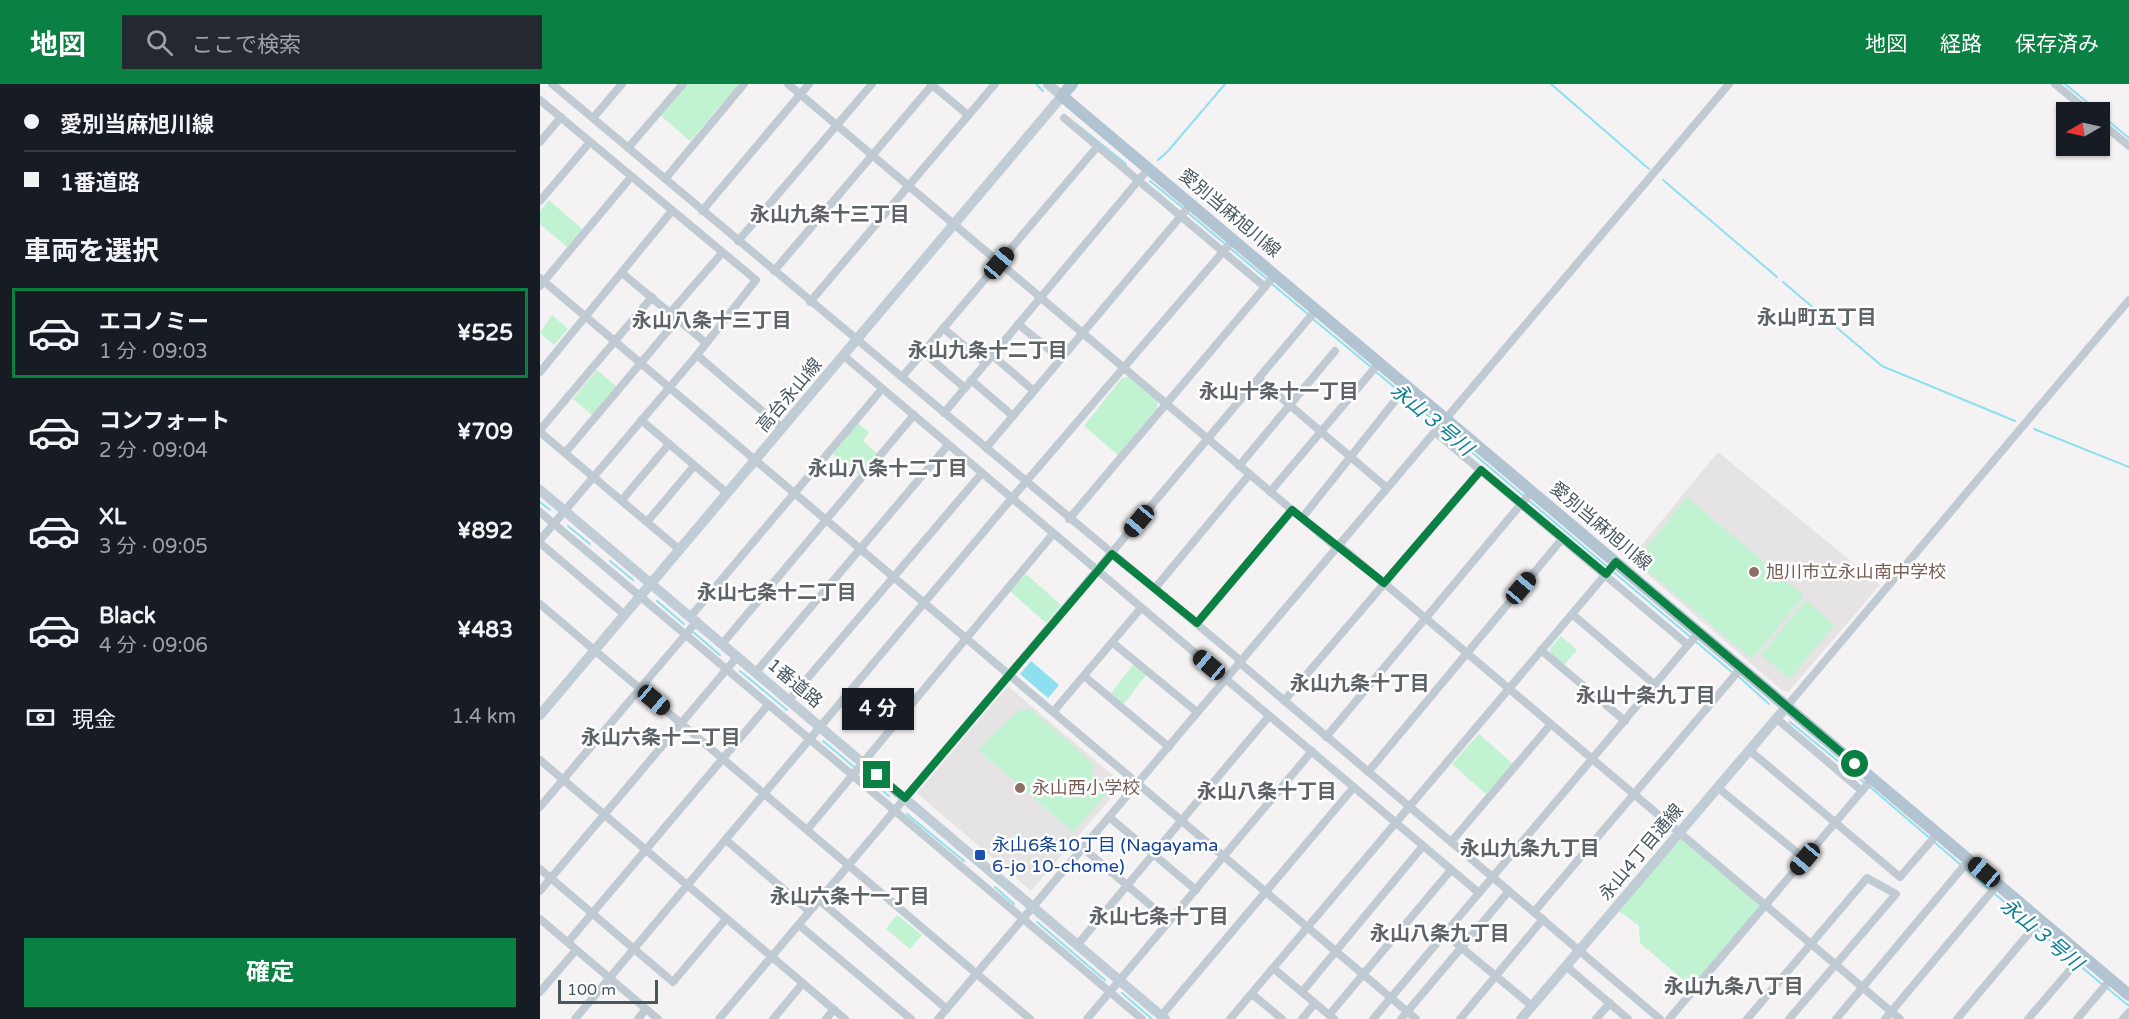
<!DOCTYPE html>
<html lang="ja">
<meta charset="utf-8">
<style>
:root{--surface:#171b24;--page:#242831;--text:#f1f3f6;--muted:#9ea1a6;--line:#363941;--accent:#0b8043}
body{margin:0;font-family:"Varela Round","Noto Sans JP",sans-serif;background:var(--page);color:var(--text);height:100vh;display:flex;flex-direction:column;font-size:22px;white-space:nowrap}
*{box-sizing:border-box;margin:0}
p{font-size:20px;color:var(--muted)}
.icon{flex:none;width:33px;height:33px;fill:none;stroke:currentColor;stroke-width:2;stroke-linecap:round;stroke-linejoin:round}
.map{position:relative;flex:1;overflow:hidden}
.sheet{display:flex;flex-direction:column;background:var(--surface);width:540px}
.sheet>*{flex:none}
.top-card{display:grid;align-content:center;height:132px;padding:0 24px;background:var(--surface)}
.needle{width:39px;rotate:261deg}
.buttons{position:absolute;left:1516px;top:18px;display:grid;gap:12px}
.buttons a{display:grid;place-items:center;width:54px;height:54px;border-radius:0px;background:var(--surface);box-shadow:0 2px 4px #0004;font-size:30px}
.scale{position:absolute;left:18px;bottom:15px;width:100px;box-sizing:border-box;padding-left:6px;border:3px solid #495761;border-top:0;font-size:16px;line-height:21px;white-space:nowrap;color:#495761;-webkit-text-stroke:4px #fff;paint-order:stroke}
.end{position:absolute;width:27px;height:27px;margin:-14px;border:8px solid #0b8043;background:#fff;box-shadow:0 0 0 3px #fff}
.from{border-radius:50%}
.bubble{position:absolute;height:42px;border-radius:0px;background:var(--surface);box-shadow:0 2px 4px #0004;font-size:20px;font-weight:700;line-height:42px;text-align:center}
.car{position:absolute;width:18px;height:36px;margin:-18px -9px;border-radius:8px;box-shadow:0 0 4px 2px #0007;background:linear-gradient(#222 24%,#8ab4d8 0 40%,#222 0 76%,#8ab4d8 0 86%,#222 0)}
.top-card b{display:flex;align-items:center;gap:21px;height:57px;font-size:22px}
.top-card b+b{border-top:2px solid var(--line)}
.top-card i{width:15px;height:15px;background:var(--text)}
ul{padding:0;list-style:none}
li{display:flex;align-items:center;gap:18px;height:90px;margin:0 12px 9px;padding:0 12px;border:3px solid transparent;border-radius:0px}
li div{flex:1}
li b{display:block;font-size:22px}
li em{font-style:normal;font-weight:700}
li.current{border-color:var(--accent)}
li>.icon{width:54px;height:54px;stroke-width:1.5}
h2{padding:0 24px;font-size:27px;line-height:72px}
.pay{display:flex;align-items:center;gap:15px;height:66px;padding:0 24px;font-size:22px}
.pay p{margin-inline-start:auto}
.action{display:flex;gap:12px;margin-top:auto;padding:12px 24px}
.action a{flex:1;height:69px;border-radius:0px;background:var(--accent);color:#fff;font-size:24px;font-weight:700;line-height:69px;text-align:center}
header{display:flex;align-items:center;gap:36px;box-sizing:border-box;height:84px;padding:0 30px;background:var(--accent);color:#fff}
header strong{font-size:28px}
nav{display:flex;gap:33px;margin-inline-start:auto;font-size:21px}
.search{width:420px;height:54px;background:var(--page);display:flex;align-items:center;gap:15px;box-sizing:border-box;padding:0 21px;border-radius:0px;color:var(--muted);font-size:22px}
main{display:flex;flex:1;min-height:0}
.map>svg:first-child{display:block}
.education{fill:#e6e3e5}
.green{fill:#c1f2d2}
.water{fill:#8de0f0}
.lines{fill:none;stroke-linecap:round;stroke-linejoin:round}
.stream{stroke:#8de0f0;stroke-width:2}
.street{stroke:#c0cad2;stroke-width:8}
.secondary{stroke:#c0ccd6;stroke-width:10}
.primary{stroke:#b2c3d1;stroke-width:12}
.route{stroke:#0b8043;stroke-width:8}
.education-dot{fill:#8d6e63;stroke:#fff;stroke-width:2}
.transit-dot{fill:#1a4fb4;stroke:#fff;stroke-width:2}
.labels{text-anchor:middle;stroke-width:5;stroke-linejoin:round;paint-order:stroke}
.street-label{font-size:18px;fill:#495761;stroke:#fff}
.education-label{font-size:18px;fill:#785e54;stroke:#fff;text-anchor:start}
.transit-label{font-size:18px;fill:#164399;stroke:#fff;text-anchor:start}
.neighbourhood-label{font-size:20px;font-weight:bold;fill:#5e6368;stroke:#fff}
.water-label{font-size:20px;font-style:italic;fill:#0a7e94;stroke:#fff}
</style>
<header>
<strong>地図</strong>
<div class="search"><svg class="icon" aria-label="search" viewBox="0 0 24 24"><circle cx="10" cy="10" r="6"/><path d="M15 15l6 6"/></svg>ここで検索</div>
<nav><a>地図</a><a>経路</a><a>保存済み</a></nav>
</header>
<main>
<section class="sheet">
<div class="top-card">
<b><i class="from"></i>愛別当麻旭川線</b>
<b><i></i>1番道路</b>
</div>
<h2>車両を選択</h2>
<ul>
<li class="current"><svg class="icon" aria-label="car" viewBox="0 0 24 24"><path d="M5 17H2v-5l4-1 3-4h7l3 4 3 1v5h-3M9 17h6M6 11h13"/><circle cx="7" cy="17" r="2"/><circle cx="17" cy="17" r="2"/></svg><div><b>エコノミー</b><p>1 分 · 09:03</p></div><em>¥525</em></li>
<li><svg class="icon" aria-label="car" viewBox="0 0 24 24"><path d="M5 17H2v-5l4-1 3-4h7l3 4 3 1v5h-3M9 17h6M6 11h13"/><circle cx="7" cy="17" r="2"/><circle cx="17" cy="17" r="2"/></svg><div><b>コンフォート</b><p>2 分 · 09:04</p></div><em>¥709</em></li>
<li><svg class="icon" aria-label="car" viewBox="0 0 24 24"><path d="M5 17H2v-5l4-1 3-4h7l3 4 3 1v5h-3M9 17h6M6 11h13"/><circle cx="7" cy="17" r="2"/><circle cx="17" cy="17" r="2"/></svg><div><b>XL</b><p>3 分 · 09:05</p></div><em>¥892</em></li>
<li><svg class="icon" aria-label="car" viewBox="0 0 24 24"><path d="M5 17H2v-5l4-1 3-4h7l3 4 3 1v5h-3M9 17h6M6 11h13"/><circle cx="7" cy="17" r="2"/><circle cx="17" cy="17" r="2"/></svg><div><b>Black</b><p>4 分 · 09:06</p></div><em>¥483</em></li>
</ul>
<div class="pay"><svg class="icon" aria-label="cash" viewBox="0 0 24 24"><path d="M3 7h18v10H3z"/><circle cx="12" cy="12" r="2"/></svg>現金<p>1.4 km</p></div>
<div class="action"><a>確定</a></div>
</section>
<div class="map">
<svg width="1589" height="935" viewBox="0 0 1589 935">
<rect width="100%" height="100%" fill="#f5f2f3"/>
<g class="education">
<polygon points="1178,368 1340,501 1249,607 1243,607 1090,475"/>
<polygon points="468,602 583,700 491,807 377,709"/>
</g>
<g class="green">
<polygon points="148,0 199,0 150,57 121,32"/>
<polygon points="9,116 42,145 27,163 0,140 0,127"/>
<polygon points="12,231 28,245 14,261 0,249"/>
<polygon points="57,286 76,302 52,331 33,315"/>
<polygon points="589,293 618,318 617,324 578,371 544,342 582,294"/>
<polygon points="318,339 329,348 323,357 337,369 318,391 293,370"/>
<polygon points="1147,413 1264,512 1212,575 1096,477"/>
<polygon points="486,490 521,521 506,539 470,507"/>
<polygon points="1266,516 1294,541 1250,595 1221,571"/>
<polygon points="1021,552 1037,566 1024,581 1011,569 1010,565"/>
<polygon points="593,581 606,591 584,620 571,609"/>
<polygon points="491,625 555,681 550,687 569,707 533,748 438,666 479,626"/>
<polygon points="939,650 973,680 946,710 912,680"/>
<polygon points="1139,748 1226,821 1154,905 1100,859 1099,842 1075,824"/>
<polygon points="357,831 382,851 370,865 346,845"/>
</g>
<polygon class="water" points="491,577 519,601 508,614 480,590"/>
<g class="lines">
<g class="stream">
<polyline points="496,0 503,7"/>
<polyline points="1011,0 1109,85"/>
<polyline points="1525,0 1559,28"/>
<polyline points="1560,30 1589,54"/>
<polyline points="535,39 586,80"/>
<polyline points="618,76 628,67 685,0"/>
<polyline points="1123,96 1237,193"/>
<polyline points="610,97 643,124"/>
<polyline points="647,128 728,196"/>
<polyline points="1243,198 1342,282 1475,337"/>
<polyline points="732,200 769,231"/>
<polyline points="773,235 831,283"/>
<polyline points="835,287 897,339"/>
<polyline points="902,343 1193,589"/>
<polyline points="1494,345 1589,383"/>
<polyline points="0,418 10,426"/>
<polyline points="28,442 50,460"/>
<polyline points="70,477 93,496"/>
<polyline points="117,517 144,540"/>
<polyline points="153,548 180,571"/>
<polyline points="200,587 247,626"/>
<polyline points="1198,592 1229,620"/>
<polyline points="1250,638 1325,699"/>
<polyline points="283,657 349,712"/>
<polyline points="1329,702 1421,781"/>
<polyline points="367,730 424,777"/>
<polyline points="1425,784 1450,806"/>
<polyline points="455,803 474,820"/>
<polyline points="1455,810 1491,841"/>
<polyline points="497,838 565,896"/>
<polyline points="1496,845 1563,901"/>
<polyline points="1567,904 1589,922"/>
<polyline points="582,909 612,935"/>
</g>
<g class="street">
<polyline points="12,0 701,577"/>
<polyline points="248,0 797,464"/>
<polyline points="391,0 428,31"/>
<polyline points="1515,0 1549,28"/>
<polyline points="0,16 216,196 157,271 0,456"/>
<polyline points="53,34 82,0"/>
<polyline points="524,34 725,203"/>
<polyline points="1560,38 1589,62"/>
<polyline points="0,58 21,33"/>
<polyline points="88,64 143,0"/>
<polyline points="125,95 204,0"/>
<polyline points="0,117 50,58"/>
<polyline points="162,127 269,0"/>
<polyline points="198,157 332,0"/>
<polyline points="234,187 392,1"/>
<polyline points="82,189 166,259"/>
<polyline points="0,194 876,935"/>
<polyline points="0,202 91,93"/>
<polyline points="270,218 455,0"/>
<polyline points="130,229 182,169"/>
<polyline points="478,240 521,275"/>
<polyline points="403,244 445,279"/>
<polyline points="383,268 425,304"/>
<polyline points="157,271 242,344"/>
<polyline points="452,271 494,307"/>
<polyline points="304,272 939,809 1159,548"/>
<polyline points="0,288 131,128"/>
<polyline points="362,293 557,63"/>
<polyline points="719,295 847,404"/>
<polyline points="431,296 473,332"/>
<polyline points="404,329 608,85"/>
<polyline points="101,336 187,409"/>
<polyline points="0,346 112,213"/>
<polyline points="0,348 140,466"/>
<polyline points="895,348 1148,561"/>
<polyline points="446,364 651,120"/>
<polyline points="25,369 137,236"/>
<polyline points="699,382 795,267"/>
<polyline points="730,408 839,279"/>
<polyline points="82,416 129,360"/>
<polyline points="0,428 602,935"/>
<polyline points="762,434 854,318"/>
<polyline points="529,435 735,191"/>
<polyline points="107,438 154,382"/>
<polyline points="0,459 85,531"/>
<polyline points="799,461 1360,935"/>
<polyline points="616,503 709,391"/>
<polyline points="0,520 490,935"/>
<polyline points="1032,530 1115,601"/>
<polyline points="151,532 342,305"/>
<polyline points="657,539 752,427"/>
<polyline points="573,559 657,628"/>
<polyline points="182,560 374,331"/>
<polyline points="1001,566 1085,637"/>
<polyline points="700,579 1120,935"/>
<polyline points="216,588 408,361"/>
<polyline points="544,592 629,663"/>
<polyline points="249,616 442,389"/>
<polyline points="744,617 941,386"/>
<polyline points="1247,622 1589,216"/>
<polyline points="513,628 601,524"/>
<polyline points="1236,634 1322,707"/>
<polyline points="786,653 992,407"/>
<polyline points="1209,666 1360,793 1398,749"/>
<polyline points="0,676 305,935"/>
<polyline points="828,688 1022,455"/>
<polyline points="1177,703 1265,775"/>
<polyline points="0,723 157,537"/>
<polyline points="569,733 656,806"/>
<polyline points="267,746 513,450"/>
<polyline points="186,756 269,827"/>
<polyline points="911,758 1011,640"/>
<polyline points="543,764 629,837"/>
<polyline points="0,785 133,898 186,835"/>
<polyline points="0,807 197,573"/>
<polyline points="279,816 407,925"/>
<polyline points="994,828 1201,584"/>
<polyline points="0,835 118,935"/>
<polyline points="259,841 371,935"/>
<polyline points="905,850 992,922"/>
<polyline points="28,858 228,621"/>
<polyline points="538,860 729,632"/>
<polyline points="1026,882 1088,935"/>
<polyline points="733,884 794,935"/>
<polyline points="0,908 36,866"/>
<polyline points="762,908 883,762"/>
<polyline points="712,910 742,935"/>
<polyline points="789,931 911,786"/>
<polyline points="621,932 814,703"/>
<polyline points="35,935 472,414 693,156"/>
<polyline points="98,935 106,925"/>
<polyline points="179,935 776,226"/>
<polyline points="233,935 263,899"/>
<polyline points="286,935 294,925"/>
<polyline points="398,935 1189,0"/>
<polyline points="547,935 772,667"/>
<polyline points="690,935 1076,478"/>
<polyline points="762,935 775,919"/>
<polyline points="833,935 939,809"/>
<polyline points="861,935 969,807"/>
<polyline points="920,935 1003,835"/>
<polyline points="1056,935 1070,919"/>
<polyline points="1129,935 1332,695"/>
<polyline points="1207,935 1327,794 1356,810 1249,935"/>
<polyline points="1296,935 1429,776"/>
<polyline points="1345,935 1458,800"/>
<polyline points="1417,935 1500,836"/>
<polyline points="1488,935 1542,872"/>
<polyline points="1537,935 1570,896"/>
<polyline points="1583,935 1589,928"/>
</g>
<g class="secondary">
<polyline points="0,406 625,935"/>
<polyline points="0,631 522,12 508,0"/>
<polyline points="981,935 1247,622"/>
</g>
<polyline class="primary" points="532,0 522,12 1589,911"/>
</g>
<g class="lines">
<polyline class="route" points="337,691 365,714 572,470 657,539 752,426 844,499 941,386 1066,490 1076,478 1315,680"/>
</g>
<g class="education-dot">
<circle cx="1214" cy="488" r="6"/>
<circle cx="480" cy="704" r="6"/>
</g>
<rect class="transit-dot" x="434" y="765" width="12" height="12" rx="3"/>
<g class="labels">
<g class="street-label">
<text transform="translate(690 129) rotate(40)" y="6">愛別当麻旭川線</text>
<text transform="translate(249 311) rotate(-50)" y="6">高台永山線</text>
<text transform="translate(1061 442) rotate(40)" y="6">愛別当麻旭川線</text>
<text transform="translate(255 599) rotate(40)" y="6">1番道路</text>
<text transform="translate(1101 768) rotate(-50)" y="6">永山4丁目通線</text>
</g>
<g class="education-label">
<text x="1226" y="494">旭川市立永山南中学校</text>
<text x="492" y="710">永山西小学校</text>
</g>
<g class="transit-label">
<text x="452" y="767">永山6条10丁目 (Nagayama<tspan x="452" dy="21">6-jo 10-chome)</tspan></text>
</g>
<g class="neighbourhood-label">
<text x="290" y="137">永山九条十三丁目</text>
<text x="1277" y="240">永山町五丁目</text>
<text x="172" y="243">永山八条十三丁目</text>
<text x="448" y="273">永山九条十二丁目</text>
<text x="739" y="314">永山十条十一丁目</text>
<text x="348" y="391">永山八条十二丁目</text>
<text x="237" y="515">永山七条十二丁目</text>
<text x="820" y="606">永山九条十丁目</text>
<text x="1106" y="618">永山十条九丁目</text>
<text x="121" y="660">永山六条十二丁目</text>
<text x="727" y="714">永山八条十丁目</text>
<text x="990" y="771">永山九条九丁目</text>
<text x="310" y="819">永山六条十一丁目</text>
<text x="619" y="839">永山七条十丁目</text>
<text x="900" y="856">永山八条九丁目</text>
<text x="1194" y="909">永山九条八丁目</text>
</g>
<g class="water-label">
<text transform="translate(892 335) rotate(40)" y="7">永山３号川</text>
<text transform="translate(1502 850) rotate(40)" y="7">永山３号川</text>
</g>
</g>
</svg>
<div class="buttons">
<a><svg class="needle" viewBox="-14 -14 28 28"><path d="M0-13l5 13h-10z" fill="#e53935"/><path d="M0 13l5-13h-10z" fill="#9ea1a6"/></svg></a>
</div>
<div class="scale">100 m</div>
<i class="end from" style="left:1315px;top:680px"></i>
<i class="end" style="left:337px;top:691px"></i>
<div class="bubble" style="left:302px;top:604px;width:72px">4 分</div>
<i class="car" style="left:459px;top:179px;rotate:40deg"></i>
<i class="car" style="left:599px;top:437px;rotate:220deg"></i>
<i class="car" style="left:981px;top:504px;rotate:40deg"></i>
<i class="car" style="left:669px;top:581px;rotate:310deg"></i>
<i class="car" style="left:114px;top:616px;rotate:130deg"></i>
<i class="car" style="left:1265px;top:775px;rotate:220deg"></i>
<i class="car" style="left:1444px;top:788px;rotate:310deg"></i>
</div>
</main>
